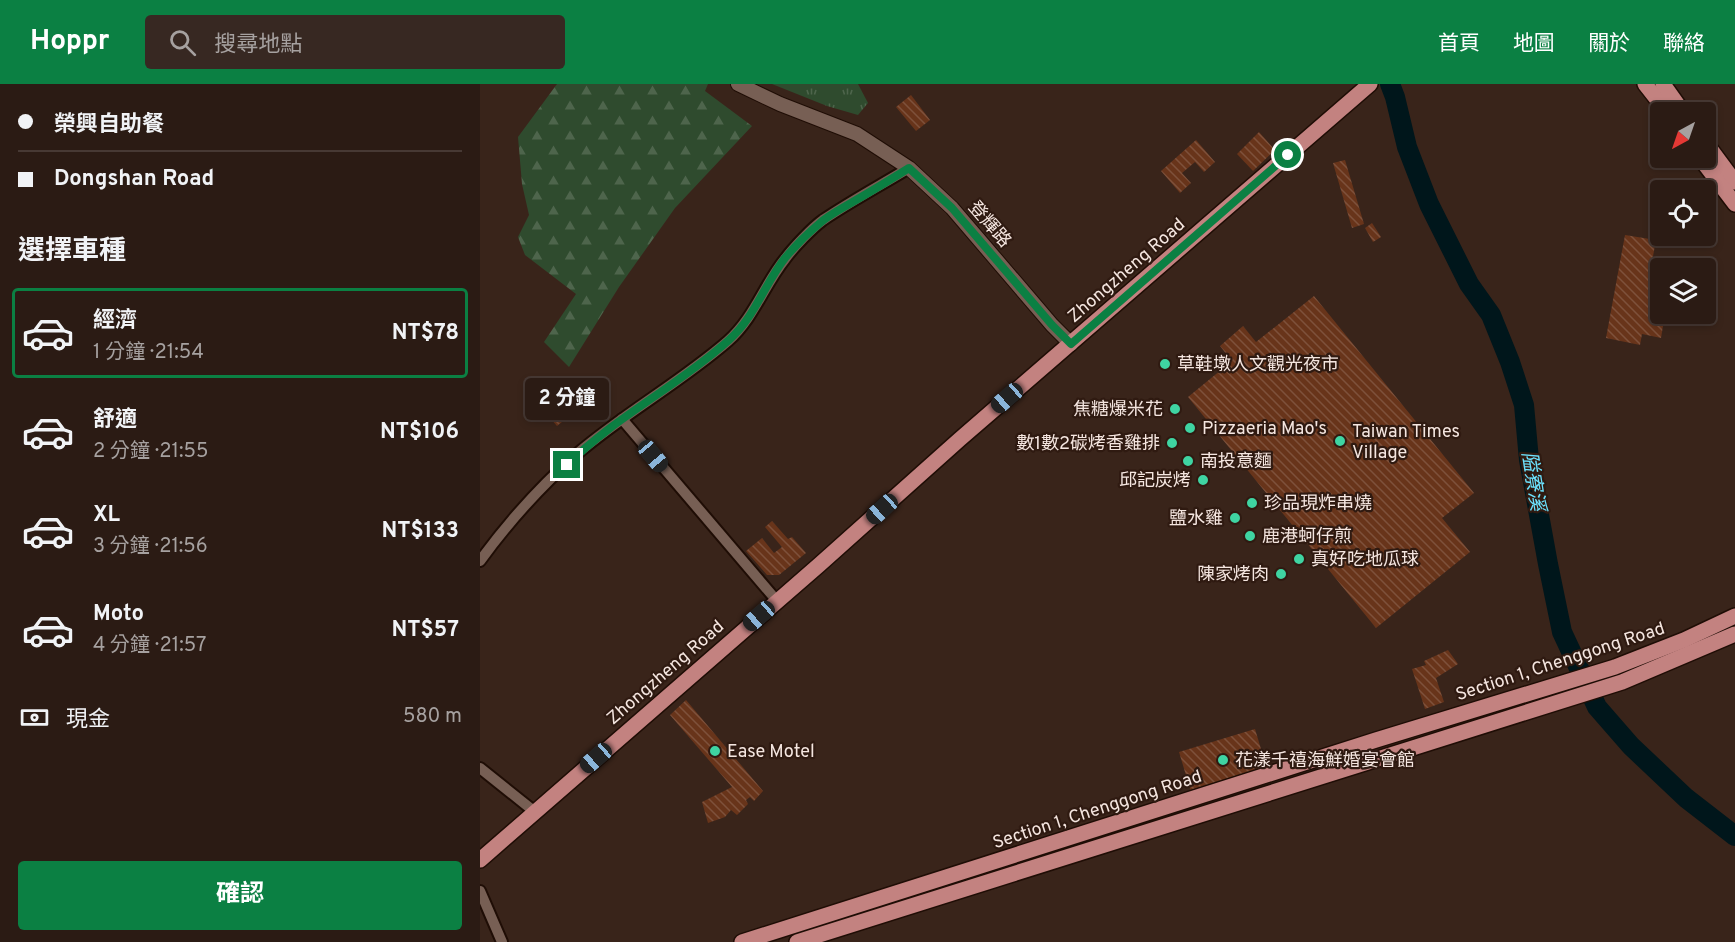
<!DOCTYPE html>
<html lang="zh-TW">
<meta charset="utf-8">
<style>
:root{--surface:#2b1b14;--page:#372822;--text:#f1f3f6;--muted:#a6a1a0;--line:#473934;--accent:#0b8043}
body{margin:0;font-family:Overpass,"Noto Sans TC",sans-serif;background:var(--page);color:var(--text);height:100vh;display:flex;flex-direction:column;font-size:22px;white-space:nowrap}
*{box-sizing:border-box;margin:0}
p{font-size:20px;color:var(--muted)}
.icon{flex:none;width:33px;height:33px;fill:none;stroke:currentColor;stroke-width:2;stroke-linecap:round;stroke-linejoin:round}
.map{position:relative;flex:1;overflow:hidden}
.side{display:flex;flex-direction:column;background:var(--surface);width:480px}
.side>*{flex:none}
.top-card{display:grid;align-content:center;height:132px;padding:0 18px;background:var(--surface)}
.needle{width:39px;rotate:220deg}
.fabs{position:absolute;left:1170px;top:18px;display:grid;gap:12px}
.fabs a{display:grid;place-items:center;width:66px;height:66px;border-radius:6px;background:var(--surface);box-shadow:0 3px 9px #0003,0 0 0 2px var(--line);font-size:30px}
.end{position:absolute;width:27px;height:27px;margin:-14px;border:8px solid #0b8043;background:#fff;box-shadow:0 0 0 3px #fff}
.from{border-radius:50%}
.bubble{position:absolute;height:42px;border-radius:6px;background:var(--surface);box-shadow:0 3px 9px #0003,0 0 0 2px var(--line);font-size:20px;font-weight:700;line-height:42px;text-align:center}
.car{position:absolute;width:18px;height:36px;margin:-18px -9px;border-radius:8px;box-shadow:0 0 4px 2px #0007;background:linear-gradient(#222 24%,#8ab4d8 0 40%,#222 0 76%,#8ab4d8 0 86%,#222 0)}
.top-card b{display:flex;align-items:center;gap:21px;height:57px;font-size:22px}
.top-card b+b{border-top:2px solid var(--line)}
.top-card i{width:15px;height:15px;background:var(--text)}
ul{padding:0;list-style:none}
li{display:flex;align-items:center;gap:18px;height:90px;margin:0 12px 9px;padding:0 6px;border:3px solid transparent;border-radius:6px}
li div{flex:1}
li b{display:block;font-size:22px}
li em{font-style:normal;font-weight:700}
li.active{border-color:var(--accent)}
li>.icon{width:54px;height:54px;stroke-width:1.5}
h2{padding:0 18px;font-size:27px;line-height:72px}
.pay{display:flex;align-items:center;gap:15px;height:66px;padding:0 18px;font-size:22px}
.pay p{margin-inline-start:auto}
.action{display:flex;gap:12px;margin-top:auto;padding:12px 18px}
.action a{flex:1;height:69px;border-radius:6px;background:var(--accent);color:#fff;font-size:24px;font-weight:700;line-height:69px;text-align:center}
header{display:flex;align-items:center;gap:36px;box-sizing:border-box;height:84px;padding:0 30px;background:var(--accent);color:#fff}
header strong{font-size:28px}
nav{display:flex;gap:33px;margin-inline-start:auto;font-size:21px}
.search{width:420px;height:54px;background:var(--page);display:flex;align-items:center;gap:15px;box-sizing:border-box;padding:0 21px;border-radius:6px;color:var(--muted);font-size:22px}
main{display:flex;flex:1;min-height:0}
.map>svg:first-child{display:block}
.grass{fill:url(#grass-tufts)}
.forest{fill:url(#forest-firs)}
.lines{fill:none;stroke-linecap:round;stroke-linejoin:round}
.river{stroke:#00161b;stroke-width:20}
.building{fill:url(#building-back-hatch)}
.street-casing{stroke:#1f0d05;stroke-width:14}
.secondary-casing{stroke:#1f0d05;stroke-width:16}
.primary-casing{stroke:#1f0d05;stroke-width:18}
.street{stroke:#775f54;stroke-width:10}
.secondary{stroke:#775f54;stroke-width:14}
.primary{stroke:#c38280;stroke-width:15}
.route{stroke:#0b8043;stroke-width:8}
.poi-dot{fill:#3fd4a2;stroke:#2f1a11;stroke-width:2}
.labels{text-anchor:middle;stroke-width:4.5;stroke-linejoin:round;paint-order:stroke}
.street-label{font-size:18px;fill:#f5e6e0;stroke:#2f1a11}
.poi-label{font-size:18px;fill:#f5e6e0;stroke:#2f1a11;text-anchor:start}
.water-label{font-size:20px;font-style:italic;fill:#6ce3ff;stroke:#2f1a11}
</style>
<header>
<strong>Hoppr</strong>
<div class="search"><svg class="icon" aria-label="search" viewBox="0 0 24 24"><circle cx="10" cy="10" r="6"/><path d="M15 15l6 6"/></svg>搜尋地點</div>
<nav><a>首頁</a><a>地圖</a><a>關於</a><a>聯絡</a></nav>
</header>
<main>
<section class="side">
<div class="top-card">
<b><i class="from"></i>榮興自助餐</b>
<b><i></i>Dongshan Road</b>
</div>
<h2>選擇車種</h2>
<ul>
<li class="active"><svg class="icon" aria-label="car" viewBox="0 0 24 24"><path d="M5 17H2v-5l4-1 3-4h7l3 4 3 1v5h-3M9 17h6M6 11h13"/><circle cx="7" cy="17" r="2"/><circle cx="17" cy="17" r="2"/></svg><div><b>經濟</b><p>1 分鐘 · 21:54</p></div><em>NT$78</em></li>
<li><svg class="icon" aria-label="car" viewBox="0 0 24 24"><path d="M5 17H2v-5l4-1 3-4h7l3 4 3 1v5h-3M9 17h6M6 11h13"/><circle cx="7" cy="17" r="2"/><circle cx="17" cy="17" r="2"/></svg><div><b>舒適</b><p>2 分鐘 · 21:55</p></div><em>NT$106</em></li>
<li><svg class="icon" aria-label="car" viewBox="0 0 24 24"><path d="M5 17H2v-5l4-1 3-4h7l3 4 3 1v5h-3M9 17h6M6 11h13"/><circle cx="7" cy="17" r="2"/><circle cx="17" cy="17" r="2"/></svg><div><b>XL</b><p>3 分鐘 · 21:56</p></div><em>NT$133</em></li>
<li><svg class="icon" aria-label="car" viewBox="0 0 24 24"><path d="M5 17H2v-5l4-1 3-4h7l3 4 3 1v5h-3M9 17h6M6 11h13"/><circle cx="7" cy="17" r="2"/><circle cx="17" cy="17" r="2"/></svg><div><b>Moto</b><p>4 分鐘 · 21:57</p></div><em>NT$57</em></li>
</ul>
<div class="pay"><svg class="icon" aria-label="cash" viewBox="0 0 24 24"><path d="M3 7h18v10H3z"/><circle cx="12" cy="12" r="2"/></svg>現金<p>580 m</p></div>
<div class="action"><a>確認</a></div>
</section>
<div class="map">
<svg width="1255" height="858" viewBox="0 0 1255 858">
<defs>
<pattern id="grass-tufts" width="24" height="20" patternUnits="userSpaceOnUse" patternTransform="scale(1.5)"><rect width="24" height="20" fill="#2f4b2e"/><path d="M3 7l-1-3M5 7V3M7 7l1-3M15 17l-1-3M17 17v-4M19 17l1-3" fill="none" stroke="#4e654c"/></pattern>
<pattern id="forest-firs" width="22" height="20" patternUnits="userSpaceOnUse" patternTransform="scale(1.5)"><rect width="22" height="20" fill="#2f4b2e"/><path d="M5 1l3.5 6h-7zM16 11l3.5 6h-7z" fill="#4e654c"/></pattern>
<pattern id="building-back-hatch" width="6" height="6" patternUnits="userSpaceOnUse" patternTransform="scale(1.5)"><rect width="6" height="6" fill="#68341a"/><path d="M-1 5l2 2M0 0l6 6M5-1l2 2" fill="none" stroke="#7e513b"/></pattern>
</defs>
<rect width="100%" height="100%" fill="#39241a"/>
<polygon class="grass" points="292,0 378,0 388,19 378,31 347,22"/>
<polygon class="forest" points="77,0 228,0 225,7 272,42 195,124 139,203 89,283 64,258 96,210 45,171 38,153 49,131 42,100 38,53"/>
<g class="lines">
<polyline class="river" points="910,0 915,13 927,63 949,120 989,200 1011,231 1030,278 1044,321 1049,376 1068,480 1082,548 1117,623 1151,662 1206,714 1255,752"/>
</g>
<g class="building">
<polygon points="431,11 450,36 436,47 416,23"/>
<polygon points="779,48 795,66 773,87 757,70"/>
<polygon points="716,56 735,78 724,88 715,78 702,89 711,99 700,109 681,87"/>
<polygon points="865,76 884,140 872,144 853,79"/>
<polygon points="892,139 901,153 893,158 885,144"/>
<polygon points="1145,151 1176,156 1169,194 1180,196 1180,230 1185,230 1181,254 1162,250 1160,261 1126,254"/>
<polygon points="834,212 994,409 962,434 990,468 896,544 708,313 752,277 740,262 763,242 776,258"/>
<polygon points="76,307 94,328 77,342 59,321"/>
<polygon points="292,437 308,455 312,453 326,469 299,491 287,491 266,467 282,454 294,469 302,463 285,443"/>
<polygon points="968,566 978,580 956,594 964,618 945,625 932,585 946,581 944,577"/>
<polygon points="206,616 283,707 274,717 270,713 266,716 268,720 257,731 251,726 245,733 228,739 222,718 252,703 190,631"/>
<polygon points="775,645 787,685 711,708 699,668"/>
</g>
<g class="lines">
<g class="street-casing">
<g id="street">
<polyline points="142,335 297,517"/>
<path d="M0,477C29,437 62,401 98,369C146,328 201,298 248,257C274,234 284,201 305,175C313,164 332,144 343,136C371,117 401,101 429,84"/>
<polyline points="0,684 55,728"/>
<polyline points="0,807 22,858"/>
</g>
</g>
<g class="secondary-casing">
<polyline id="secondary" points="258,0 300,20 377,50 429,84 472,124 572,241 591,260"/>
</g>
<g class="primary-casing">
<g id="primary">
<polyline points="1165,0 1187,28"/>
<polyline points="1183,0 1203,28"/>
<polyline points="1226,59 1255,98"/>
<polyline points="1220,74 1255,120"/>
<polyline points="0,776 339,481 480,355 890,0"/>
<polyline points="262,858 896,656 1135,583 1204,556 1255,532"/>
<polyline points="317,858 1142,598 1255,550"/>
</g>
</g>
<use href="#street" class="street"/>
<use href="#secondary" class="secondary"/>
<use href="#primary" class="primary"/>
</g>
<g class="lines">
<path class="route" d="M87,381C135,333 198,302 249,256C275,233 284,201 305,174C315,162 328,149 340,139C349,131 361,125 371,119C390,108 410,96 429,84L472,124L572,241L591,260L808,71"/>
</g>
<g class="poi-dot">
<circle cx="685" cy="280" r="6"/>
<circle cx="695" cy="325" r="6"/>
<circle cx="710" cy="344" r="6"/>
<circle cx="860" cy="357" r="6"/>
<circle cx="692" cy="359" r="6"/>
<circle cx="708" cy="377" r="6"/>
<circle cx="723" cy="396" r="6"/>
<circle cx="772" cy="419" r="6"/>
<circle cx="755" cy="434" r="6"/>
<circle cx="770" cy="452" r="6"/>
<circle cx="819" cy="475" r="6"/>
<circle cx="801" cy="490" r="6"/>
<circle cx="235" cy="667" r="6"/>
<circle cx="743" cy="676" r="6"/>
</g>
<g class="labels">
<g class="street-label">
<text transform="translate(510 140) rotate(49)" y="6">登輝路</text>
<text transform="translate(646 186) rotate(-41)" y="6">Zhongzheng Road</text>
<text transform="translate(1080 577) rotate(-18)" y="6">Section 1, Chenggong Road</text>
<text transform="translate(185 588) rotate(-41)" y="6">Zhongzheng Road</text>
<text transform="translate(617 725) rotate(-18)" y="6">Section 1, Chenggong Road</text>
</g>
<g class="poi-label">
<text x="697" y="286">草鞋墩人文觀光夜市</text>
<text x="683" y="331" text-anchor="end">焦糖爆米花</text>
<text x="722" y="350">Pizzaeria Mao's</text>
<text x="872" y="353">Taiwan Times<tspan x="872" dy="21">Village</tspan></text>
<text x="680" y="365" text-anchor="end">數1數2碳烤香雞排</text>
<text x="720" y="383">南投意麵</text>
<text x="711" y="402" text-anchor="end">邱記炭烤</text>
<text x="784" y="425">珍品現炸串燒</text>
<text x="743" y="440" text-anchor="end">鹽水雞</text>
<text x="782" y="458">鹿港蚵仔煎</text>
<text x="831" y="481">真好吃地瓜球</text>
<text x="789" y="496" text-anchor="end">陳家烤肉</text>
<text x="247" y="673">Ease Motel</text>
<text x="755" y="682">花漾千禧海鮮婚宴會館</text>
</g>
<g class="water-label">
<text transform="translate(1054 397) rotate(81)" y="7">隘寮溪</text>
</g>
</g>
</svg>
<div class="fabs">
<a><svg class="needle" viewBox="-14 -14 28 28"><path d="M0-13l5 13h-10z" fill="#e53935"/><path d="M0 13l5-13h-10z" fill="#a6a1a0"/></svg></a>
<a><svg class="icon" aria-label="locate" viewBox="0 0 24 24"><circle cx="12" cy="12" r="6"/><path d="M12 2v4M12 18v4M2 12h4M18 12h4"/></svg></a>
<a><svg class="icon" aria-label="layers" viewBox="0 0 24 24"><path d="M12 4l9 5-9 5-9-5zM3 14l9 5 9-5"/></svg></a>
</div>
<i class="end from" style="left:808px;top:71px"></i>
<i class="end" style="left:87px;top:381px"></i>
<div class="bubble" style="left:45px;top:294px;width:84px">2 分鐘</div>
<i class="car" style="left:527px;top:314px;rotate:229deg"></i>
<i class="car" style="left:173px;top:372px;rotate:140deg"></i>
<i class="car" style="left:402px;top:425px;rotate:228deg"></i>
<i class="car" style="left:279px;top:532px;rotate:229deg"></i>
<i class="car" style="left:116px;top:674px;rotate:229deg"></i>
</div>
</main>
